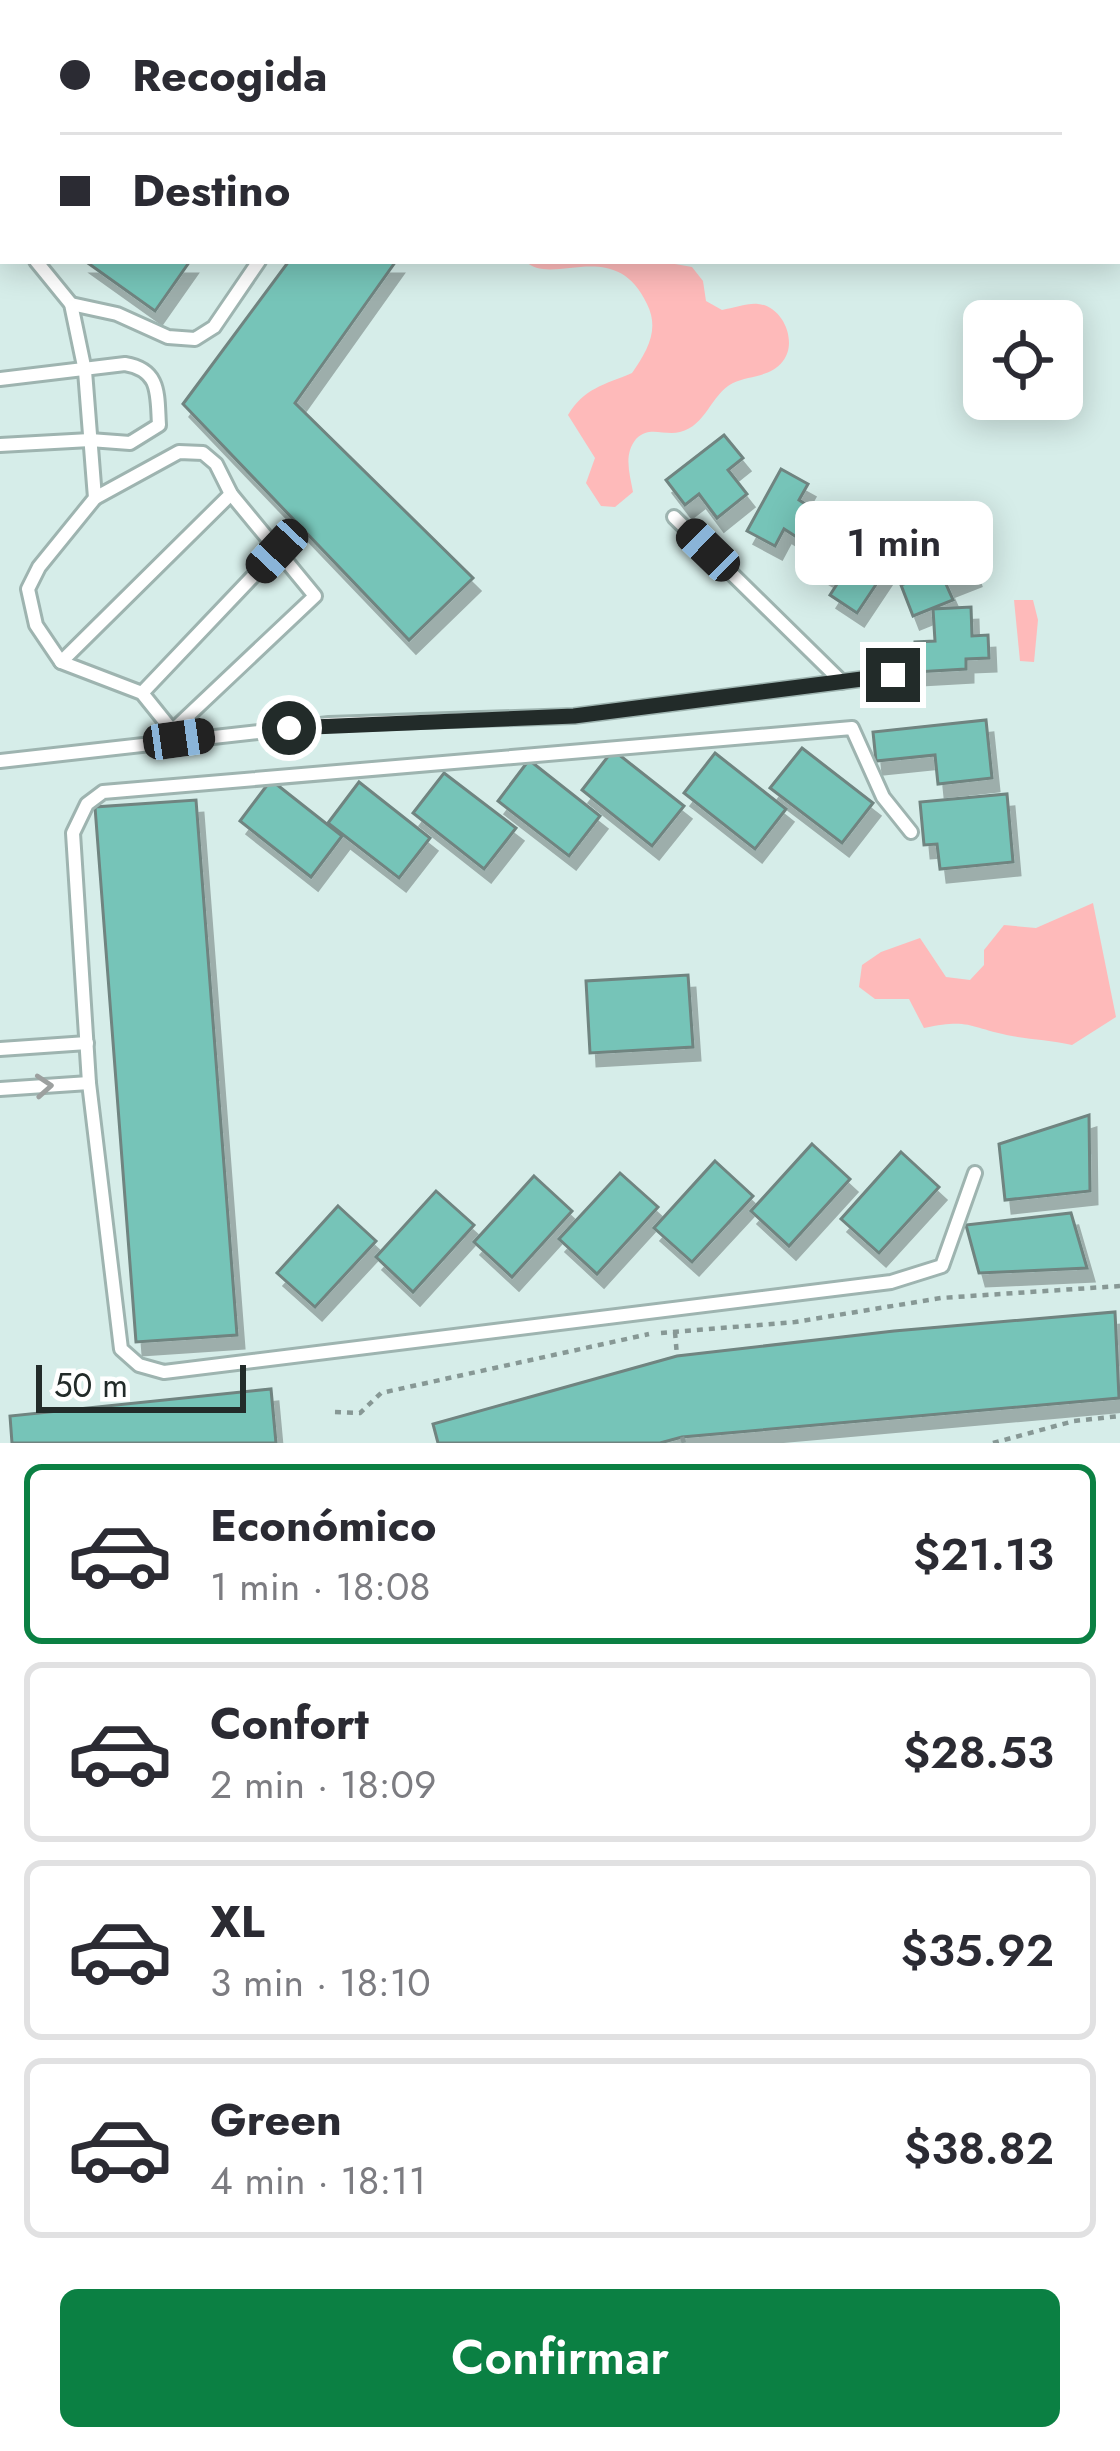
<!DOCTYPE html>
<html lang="es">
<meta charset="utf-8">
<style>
:root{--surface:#fff;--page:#f2f2f3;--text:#2b2b33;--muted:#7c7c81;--line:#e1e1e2;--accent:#0b8043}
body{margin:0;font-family:Jost,sans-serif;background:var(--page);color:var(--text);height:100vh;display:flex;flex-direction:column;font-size:45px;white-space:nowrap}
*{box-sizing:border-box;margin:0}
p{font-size:39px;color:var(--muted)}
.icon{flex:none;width:66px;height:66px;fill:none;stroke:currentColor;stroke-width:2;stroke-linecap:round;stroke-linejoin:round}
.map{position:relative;height:1443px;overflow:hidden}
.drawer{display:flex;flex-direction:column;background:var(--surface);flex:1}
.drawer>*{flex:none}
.hud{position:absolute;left:0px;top:0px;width:1122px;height:264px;box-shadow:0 6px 30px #0003;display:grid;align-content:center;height:264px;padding:0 60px;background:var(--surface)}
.buttons{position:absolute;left:963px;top:300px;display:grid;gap:24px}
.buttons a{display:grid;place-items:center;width:120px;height:120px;border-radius:18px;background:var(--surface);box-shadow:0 6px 30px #0003;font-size:60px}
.scale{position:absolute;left:36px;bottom:30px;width:210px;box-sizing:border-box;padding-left:12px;border:6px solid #222b29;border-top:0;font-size:33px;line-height:42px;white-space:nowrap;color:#222b29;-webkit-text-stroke:9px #fff;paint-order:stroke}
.end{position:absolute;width:54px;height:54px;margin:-27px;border:15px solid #222b29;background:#fff;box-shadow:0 0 0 6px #fff}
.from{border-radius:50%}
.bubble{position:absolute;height:84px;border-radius:18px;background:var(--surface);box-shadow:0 6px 30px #0003;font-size:39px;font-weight:600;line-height:84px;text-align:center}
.car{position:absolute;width:36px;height:72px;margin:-36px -18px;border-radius:15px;box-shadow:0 0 9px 3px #0007;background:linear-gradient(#222 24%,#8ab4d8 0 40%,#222 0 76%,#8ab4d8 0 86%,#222 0)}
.hud b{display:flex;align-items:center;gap:42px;height:114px;font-size:45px}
.hud b+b{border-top:3px solid var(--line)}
.hud i{width:30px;height:30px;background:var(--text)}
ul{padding:21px 0 0;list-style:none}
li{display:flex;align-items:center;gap:36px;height:180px;margin:0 24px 18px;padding:0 36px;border:6px solid var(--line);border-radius:18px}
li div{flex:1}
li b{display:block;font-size:45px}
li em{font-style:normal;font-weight:600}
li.on{border-color:var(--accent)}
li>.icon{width:108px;height:108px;stroke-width:1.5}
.action{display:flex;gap:24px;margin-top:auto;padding:24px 60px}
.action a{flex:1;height:138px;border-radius:18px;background:var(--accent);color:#fff;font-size:48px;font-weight:600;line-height:138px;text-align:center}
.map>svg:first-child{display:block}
.water{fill:#febaba}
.building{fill:#76c4b8;stroke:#6f8480;stroke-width:3;filter:url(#shadow)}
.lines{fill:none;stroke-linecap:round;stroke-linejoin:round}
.service-casing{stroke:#9eb4b0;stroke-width:18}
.path{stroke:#879895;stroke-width:4.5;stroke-dasharray:6 6;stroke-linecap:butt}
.service{stroke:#fff;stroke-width:12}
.oneway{stroke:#9ca09f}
.route{stroke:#222b29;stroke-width:15}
</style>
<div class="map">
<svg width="1120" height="1443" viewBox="0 0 1120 1443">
<defs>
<filter id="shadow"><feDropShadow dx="7" dy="13" stdDeviation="0" flood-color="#0004"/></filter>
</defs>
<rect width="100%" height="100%" fill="#d6ede9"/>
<g class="water">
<path d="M525,261H658L692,267L703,281L706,301L722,310C734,308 747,303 758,304C783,306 798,342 783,361C770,378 749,375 733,383C711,394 706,426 680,432C664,436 649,425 636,439C623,455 630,474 633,492L615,507L601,506L586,483L595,458L568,415C584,388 604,385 632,373C647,351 660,330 647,304C615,235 552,288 525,261Z"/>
<polygon points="1014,600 1033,600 1038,620 1034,662 1020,661"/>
<path d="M1093,903L1116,1017L1072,1045C1051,1040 1032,1040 1012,1036C969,1028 971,1018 924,1028L909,999H875L859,987L862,965L881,952L920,938L946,977L970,980L984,965V950L1004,925L1036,928Z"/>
</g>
<g class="building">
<polygon points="85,261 190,261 155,311"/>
<polygon points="289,261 396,261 295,403 473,578 409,640 183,404"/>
<polygon points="724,435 743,458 728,470 747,494 717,518 699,494 685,505 666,480"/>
<polygon points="781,469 808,484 799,500 827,518 809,545 784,529 775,546 747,531"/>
<polygon points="872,531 885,540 871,562 885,571 857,613 830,595 839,581 809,563 827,532 858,551"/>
<polygon points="963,539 974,573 946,584 953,600 913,616 901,585 934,572 926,552"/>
<polygon points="971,607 972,636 988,635 989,658 966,659 966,669 916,672 915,642 935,641 933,609"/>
<polygon points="986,720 992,778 938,784 935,755 876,761 873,732"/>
<polygon points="802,748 873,803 842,843 770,788"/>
<polygon points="613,750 684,806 652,846 582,790"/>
<polygon points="715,753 786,809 755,849 684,793"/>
<polygon points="529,760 600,816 569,856 498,801"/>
<polygon points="444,773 516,828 484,869 413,813"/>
<polygon points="271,780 342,836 311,877 240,821"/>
<polygon points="359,782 430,838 399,878 328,823"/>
<polygon points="1007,794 1013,862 940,869 937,844 924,845 920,802"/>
<polygon points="196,800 237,1335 136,1342 95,807"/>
<polygon points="688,975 693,1047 590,1053 586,981"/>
<polygon points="1089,1115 1090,1191 1005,1200 999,1144"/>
<polygon points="812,1144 850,1179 789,1246 751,1211"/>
<polygon points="901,1152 939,1187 879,1253 841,1219"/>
<polygon points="715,1161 753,1196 692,1262 654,1228"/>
<polygon points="620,1173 658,1207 597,1274 559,1239"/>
<polygon points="534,1176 572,1211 512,1277 474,1242"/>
<polygon points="436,1191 474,1225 413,1292 376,1257"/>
<polygon points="338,1206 376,1241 315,1307 277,1273"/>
<polygon points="1071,1213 1087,1268 979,1273 966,1225"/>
<polygon points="1115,1312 1119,1398 682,1437 660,1443 438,1443 433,1424 677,1356 894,1331"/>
<polygon points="271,1389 276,1443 12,1443 10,1416"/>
</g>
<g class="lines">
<g class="service-casing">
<g id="service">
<polyline points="157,0 157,3"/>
<polyline points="234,0 235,3"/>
<polyline points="0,39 3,39"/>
<polyline points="0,90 3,88"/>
<polyline points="0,177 3,173"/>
<polyline points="0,223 3,227"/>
<polyline points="36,261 71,304 85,371 95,498 39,567 28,589 36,625 61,662 142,693 179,739"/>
<polyline points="71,304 117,314 168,337 195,339 214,327 259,261"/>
<path d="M0,379L125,364C161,370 157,395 159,425L130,443L90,440L0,445"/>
<polyline points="95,498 179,452 203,453 216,464 231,494 315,596 172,731"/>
<polyline points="674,517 842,682"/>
<polyline points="61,662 231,494"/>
<polyline points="142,693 277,551"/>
<polyline points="0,761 329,724 574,716 893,675"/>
<polyline points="911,832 883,797 852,728 103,792 87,804 73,833 89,1083 121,1349 139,1365 164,1372 891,1282 942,1266 975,1173"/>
<polyline points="0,1049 87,1043"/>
<polyline points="0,1089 89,1083"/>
</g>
</g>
<g class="path">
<polyline points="675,1332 677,1356"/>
<polyline points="661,1333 795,1322 941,1298 1120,1286"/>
<polyline points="335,1412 360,1413 381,1393 649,1334"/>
<polyline points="682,1437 684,1443"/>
<polyline points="993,1443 1074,1421 1120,1416"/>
</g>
<use href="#service" class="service"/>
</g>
<defs><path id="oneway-chevron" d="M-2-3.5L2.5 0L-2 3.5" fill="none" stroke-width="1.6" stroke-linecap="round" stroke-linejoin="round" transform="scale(3)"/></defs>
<use class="oneway" href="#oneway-chevron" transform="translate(44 1086) rotate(-4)"/>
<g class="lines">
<polyline class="route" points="289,728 574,716 893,675"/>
</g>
</svg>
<div class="buttons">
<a><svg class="icon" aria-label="locate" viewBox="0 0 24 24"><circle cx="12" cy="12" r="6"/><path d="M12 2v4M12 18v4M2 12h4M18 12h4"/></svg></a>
</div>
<div class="scale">50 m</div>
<i class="end from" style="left:289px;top:728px"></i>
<i class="end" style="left:893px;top:675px"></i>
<div class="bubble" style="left:795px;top:501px;width:198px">1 min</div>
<i class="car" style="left:708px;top:550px;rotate:314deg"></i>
<i class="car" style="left:277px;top:551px;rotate:223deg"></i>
<i class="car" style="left:179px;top:739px;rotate:82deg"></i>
<div class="hud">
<b><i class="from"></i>Recogida</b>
<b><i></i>Destino</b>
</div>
</div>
<section class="drawer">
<ul>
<li class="on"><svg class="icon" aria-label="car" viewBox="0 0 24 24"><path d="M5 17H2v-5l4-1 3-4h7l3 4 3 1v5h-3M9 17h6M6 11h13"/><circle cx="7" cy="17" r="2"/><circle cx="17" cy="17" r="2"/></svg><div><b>Económico</b><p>1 min · 18:08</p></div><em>$21.13</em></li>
<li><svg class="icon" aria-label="car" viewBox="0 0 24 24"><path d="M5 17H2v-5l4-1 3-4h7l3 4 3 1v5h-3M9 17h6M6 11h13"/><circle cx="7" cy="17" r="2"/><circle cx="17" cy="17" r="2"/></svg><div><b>Confort</b><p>2 min · 18:09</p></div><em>$28.53</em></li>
<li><svg class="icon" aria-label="car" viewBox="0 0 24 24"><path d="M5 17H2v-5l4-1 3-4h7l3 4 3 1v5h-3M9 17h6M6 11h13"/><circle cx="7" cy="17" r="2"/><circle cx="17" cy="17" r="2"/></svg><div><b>XL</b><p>3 min · 18:10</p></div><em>$35.92</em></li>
<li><svg class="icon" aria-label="car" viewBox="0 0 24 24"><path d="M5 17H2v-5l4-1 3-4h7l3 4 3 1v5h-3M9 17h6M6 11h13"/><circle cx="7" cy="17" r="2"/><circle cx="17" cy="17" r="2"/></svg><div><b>Green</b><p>4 min · 18:11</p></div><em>$38.82</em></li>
</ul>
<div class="action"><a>Confirmar</a></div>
</section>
